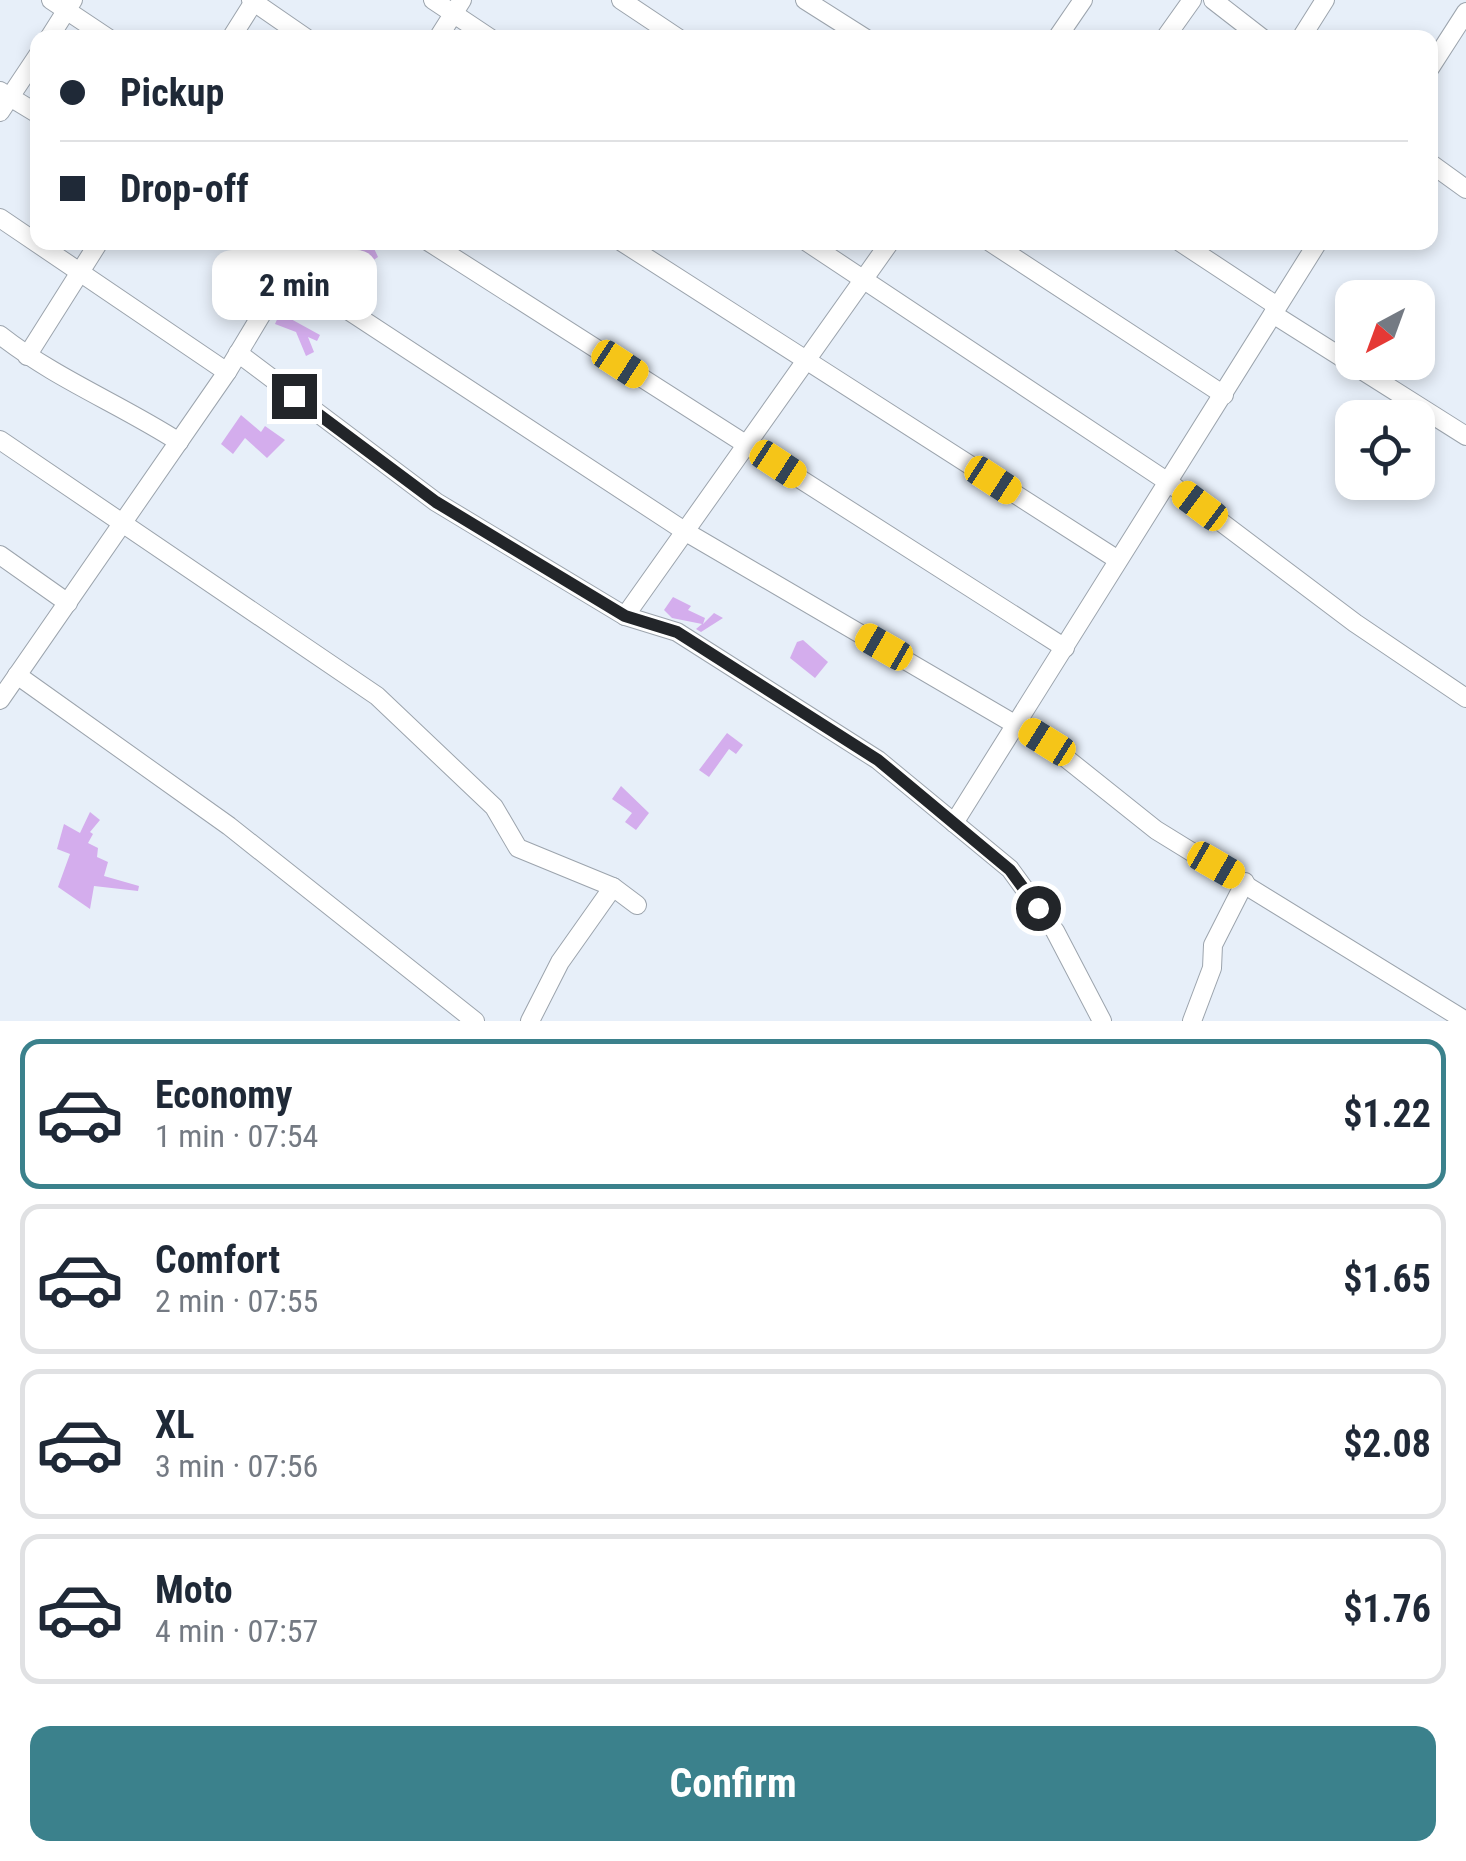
<!DOCTYPE html>
<meta charset="utf-8">
<style>
:root{--surface:#fff;--page:#f2f2f3;--text:#1f2937;--muted:#747a83;--line:#e0e1e3;--accent:#3b818c}
body{margin:0;font-family:"Roboto Condensed",sans-serif;background:var(--page);color:var(--text);height:100vh;display:flex;flex-direction:column;font-size:38px;white-space:nowrap}
*{box-sizing:border-box;margin:0}
p{font-size:32px;color:var(--muted)}
.icon{flex:none;width:55px;height:55px;fill:none;stroke:currentColor;stroke-width:2;stroke-linecap:round;stroke-linejoin:round}
.map{position:relative;height:1021px;overflow:hidden}
.details{display:flex;flex-direction:column;background:var(--surface);flex:1}
.details>*{flex:none}
.guide{position:absolute;left:30px;top:30px;width:1408px;height:220px;border-radius:20px;box-shadow:0 5px 15px #0003;display:grid;align-content:center;height:220px;padding:0 30px;background:var(--surface)}
.needle{width:65px;rotate:221deg}
.fabs{position:absolute;left:1335px;top:280px;display:grid;gap:20px}
.fabs a{display:grid;place-items:center;width:100px;height:100px;border-radius:20px;background:var(--surface);box-shadow:0 5px 15px #0003;font-size:50px}
.end{position:absolute;width:45px;height:45px;margin:-22px;border:12px solid #222529;background:#fff;box-shadow:0 0 0 5px #fff}
.from{border-radius:50%}
.bubble{position:absolute;height:70px;border-radius:20px;background:var(--surface);box-shadow:0 5px 15px #0003;font-size:32px;font-weight:700;line-height:70px;text-align:center}
.car{position:absolute;width:30px;height:60px;margin:-30px -15px;border-radius:12px;box-shadow:0 0 8px 2px #0007;background:linear-gradient(#f5c518 24%,#345 0 40%,#f5c518 0 76%,#345 0 86%,#f5c518 0)}
.guide b{display:flex;align-items:center;gap:35px;height:95px;font-size:38px}
.guide b+b{border-top:2px solid var(--line)}
.guide i{width:25px;height:25px;background:var(--text)}
ul{padding:18px 0 0;list-style:none}
li{display:flex;align-items:center;gap:30px;height:150px;margin:0 20px 15px;padding:0 10px;border:5px solid var(--line);border-radius:20px}
li div{flex:1}
li b{display:block;font-size:38px}
li em{font-style:normal;font-weight:700}
li.on{border-color:var(--accent)}
li>.icon{width:90px;height:90px;stroke-width:1.5}
.primary-button{display:flex;gap:20px;margin-top:auto;padding:20px 30px}
.primary-button a{flex:1;height:115px;border-radius:20px;background:var(--accent);color:#fff;font-size:40px;font-weight:700;line-height:115px;text-align:center}
.map>svg:first-child{display:block}
.building{fill:#d4aded}
.lines{fill:none;stroke-linecap:round;stroke-linejoin:round}
.minor-casing{stroke:#9ca4ad;stroke-width:20}
.minor{stroke:#fff;stroke-width:18}
.route{stroke:#222529;stroke-width:12}
</style>
<div class="map">
<svg width="1466" height="1021" viewBox="0 0 1466 1021">
<rect width="100%" height="100%" fill="#e7eff9"/>
<g class="building">
<polygon points="360,242 371,242 378,257 349,277 342,261 361,253"/>
<polygon points="280,313 320,335 317,341 308,337 314,352 306,356 296,332 275,324"/>
<polygon points="241,415 261,432 265,426 285,440 267,458 245,438 233,454 221,444"/>
<polygon points="673,597 691,606 688,610 705,618 703,624 714,613 723,618 701,632 696,629 702,624 672,618 664,610"/>
<polygon points="803,640 828,662 815,678 790,658 797,642"/>
<polygon points="727,733 743,745 736,754 729,749 709,777 699,770"/>
<polygon points="621,786 649,813 636,830 625,822 632,813 612,799"/>
<polygon points="90,812 100,820 90,832 93,834 88,843 98,848 97,857 108,862 104,876 139,886 138,891 94,886 90,909 58,887 70,854 57,849 64,824 80,833"/>
</g>
<g class="lines">
<g class="minor-casing">
<g id="minor">
<polyline points="51,0 108,38"/>
<polyline points="251,0 306,38"/>
<polyline points="433,0 490,38"/>
<polyline points="621,0 678,38"/>
<polyline points="805,0 865,38"/>
<polyline points="1213,0 1262,38"/>
<polyline points="49,38 73,0"/>
<polyline points="231,38 255,0"/>
<polyline points="438,38 462,0"/>
<polyline points="1057,38 1083,0"/>
<polyline points="1165,38 1192,0"/>
<polyline points="1301,38 1325,0"/>
<polyline points="1430,68 1466,12"/>
<polyline points="0,91 38,114"/>
<polyline points="0,112 38,55"/>
<polyline points="1430,163 1466,189"/>
<polyline points="0,218 227,372"/>
<polyline points="244,242 686,532 1047,743 1156,830 1466,1021"/>
<polyline points="429,242 1065,648"/>
<polyline points="622,242 1118,560"/>
<polyline points="807,242 1168,482 1355,623 1466,698"/>
<polyline points="990,242 1224,395"/>
<polyline points="1180,242 1277,306"/>
<polyline points="1273,314 1466,436"/>
<path d="M0,335C56,379 120,404 179,442"/>
<polyline points="238,353 436,502 625,616 677,632 878,760 1010,869 1055,931 1102,1021"/>
<polyline points="27,356 99,242"/>
<polyline points="0,440 377,696 494,807 518,848 613,887 637,905"/>
<polyline points="0,555 68,603"/>
<polyline points="625,616 890,242"/>
<polyline points="17,675 229,826 475,1021"/>
<polyline points="0,700 227,372 305,242"/>
<polyline points="954,823 1318,242"/>
<polyline points="530,1021 560,962 613,887"/>
<polyline points="1192,1021 1212,968 1213,945 1245,882"/>
</g>
</g>
<use href="#minor" class="minor"/>
</g>
<g class="lines">
<polyline class="route" points="294,396 436,502 625,616 677,632 878,760 1010,870 1038,908"/>
</g>
</svg>
<div class="fabs">
<a><svg class="needle" viewBox="-14 -14 28 28"><path d="M0-13l5 13h-10z" fill="#e53935"/><path d="M0 13l5-13h-10z" fill="#747a83"/></svg></a>
<a><svg class="icon" aria-label="locate" viewBox="0 0 24 24"><circle cx="12" cy="12" r="6"/><path d="M12 2v4M12 18v4M2 12h4M18 12h4"/></svg></a>
</div>
<i class="end from" style="left:1038px;top:908px"></i>
<i class="end" style="left:294px;top:396px"></i>
<div class="bubble" style="left:212px;top:250px;width:165px">2 min</div>
<i class="car" style="left:620px;top:364px;rotate:123deg"></i>
<i class="car" style="left:778px;top:464px;rotate:123deg"></i>
<i class="car" style="left:993px;top:480px;rotate:123deg"></i>
<i class="car" style="left:1200px;top:506px;rotate:307deg"></i>
<i class="car" style="left:884px;top:647px;rotate:300deg"></i>
<i class="car" style="left:1047px;top:742px;rotate:302deg"></i>
<i class="car" style="left:1216px;top:865px;rotate:120deg"></i>
<div class="guide">
<b><i class="from"></i>Pickup</b>
<b><i></i>Drop-off</b>
</div>
</div>
<section class="details">
<ul>
<li class="on"><svg class="icon" aria-label="car" viewBox="0 0 24 24"><path d="M5 17H2v-5l4-1 3-4h7l3 4 3 1v5h-3M9 17h6M6 11h13"/><circle cx="7" cy="17" r="2"/><circle cx="17" cy="17" r="2"/></svg><div><b>Economy</b><p>1 min · 07:54</p></div><em>$1.22</em></li>
<li><svg class="icon" aria-label="car" viewBox="0 0 24 24"><path d="M5 17H2v-5l4-1 3-4h7l3 4 3 1v5h-3M9 17h6M6 11h13"/><circle cx="7" cy="17" r="2"/><circle cx="17" cy="17" r="2"/></svg><div><b>Comfort</b><p>2 min · 07:55</p></div><em>$1.65</em></li>
<li><svg class="icon" aria-label="car" viewBox="0 0 24 24"><path d="M5 17H2v-5l4-1 3-4h7l3 4 3 1v5h-3M9 17h6M6 11h13"/><circle cx="7" cy="17" r="2"/><circle cx="17" cy="17" r="2"/></svg><div><b>XL</b><p>3 min · 07:56</p></div><em>$2.08</em></li>
<li><svg class="icon" aria-label="car" viewBox="0 0 24 24"><path d="M5 17H2v-5l4-1 3-4h7l3 4 3 1v5h-3M9 17h6M6 11h13"/><circle cx="7" cy="17" r="2"/><circle cx="17" cy="17" r="2"/></svg><div><b>Moto</b><p>4 min · 07:57</p></div><em>$1.76</em></li>
</ul>
<div class="primary-button"><a>Confirm</a></div>
</section>
